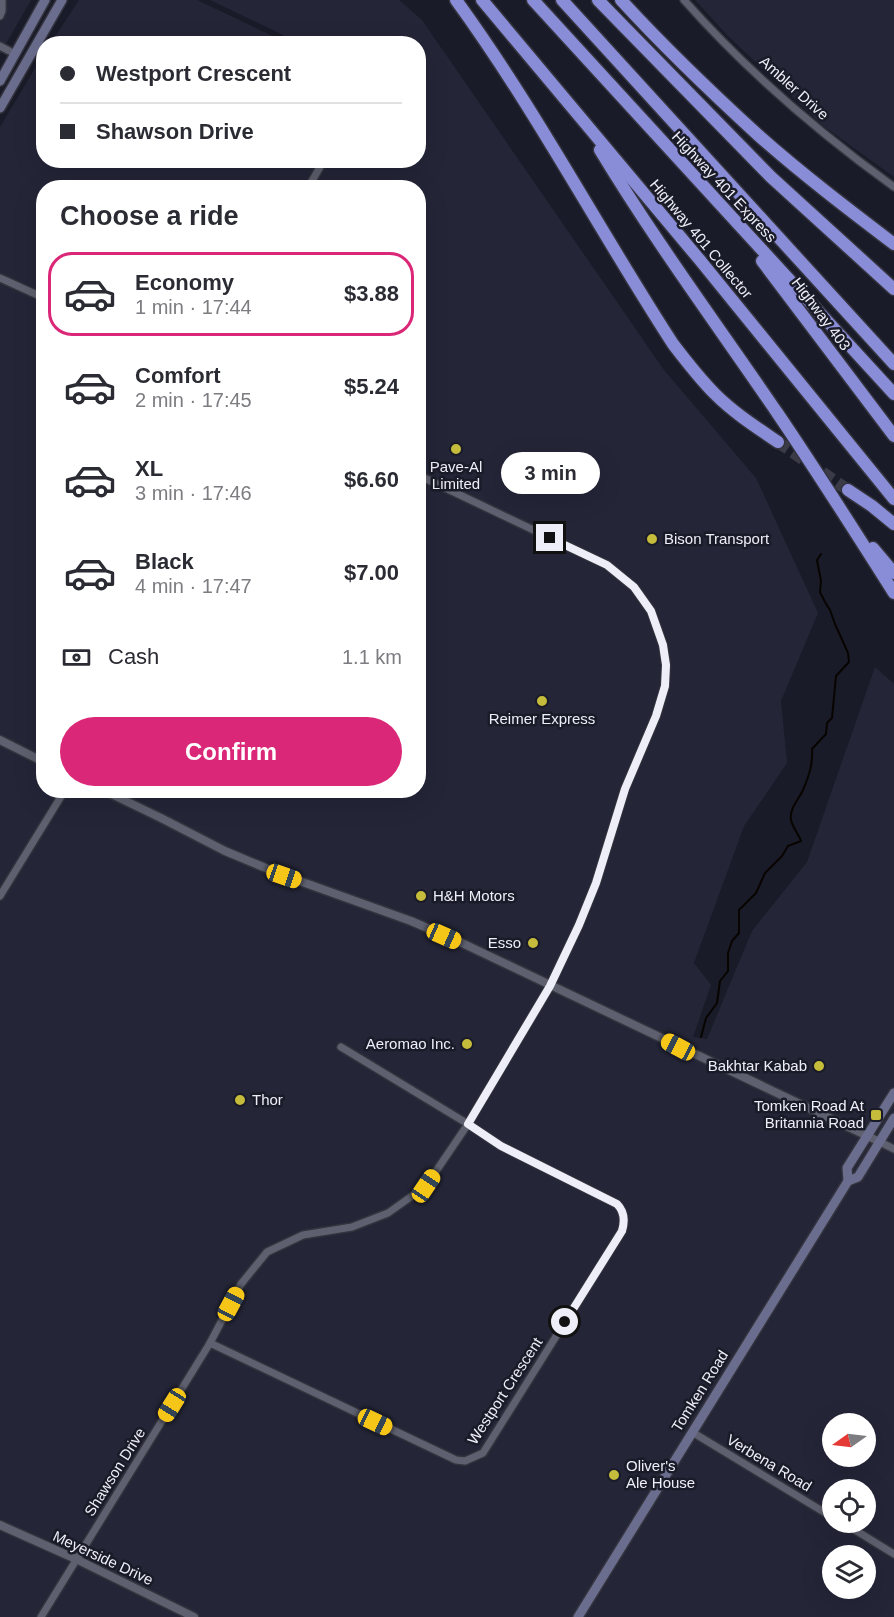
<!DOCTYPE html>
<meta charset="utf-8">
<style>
:root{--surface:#fff;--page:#f2f2f3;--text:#2b2b33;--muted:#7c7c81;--line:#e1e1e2;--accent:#db2777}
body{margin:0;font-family:Arial,sans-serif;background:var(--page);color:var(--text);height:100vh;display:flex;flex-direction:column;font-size:22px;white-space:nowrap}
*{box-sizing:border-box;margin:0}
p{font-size:20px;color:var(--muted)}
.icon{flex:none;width:33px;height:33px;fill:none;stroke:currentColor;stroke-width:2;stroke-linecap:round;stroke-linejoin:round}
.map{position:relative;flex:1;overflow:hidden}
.sheet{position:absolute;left:36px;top:180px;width:390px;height:618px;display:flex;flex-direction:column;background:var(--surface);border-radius:24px;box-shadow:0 6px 24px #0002}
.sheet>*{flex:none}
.guide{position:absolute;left:36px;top:36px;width:390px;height:132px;border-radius:24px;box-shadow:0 6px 24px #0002;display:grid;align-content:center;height:132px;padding:0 24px;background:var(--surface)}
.needle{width:39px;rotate:256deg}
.controls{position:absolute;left:822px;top:1413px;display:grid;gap:12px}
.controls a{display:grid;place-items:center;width:54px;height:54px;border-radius:50%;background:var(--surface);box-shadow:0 6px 24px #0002;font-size:30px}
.end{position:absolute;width:27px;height:27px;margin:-14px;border:8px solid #edeef7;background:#111;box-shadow:0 0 0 3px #111}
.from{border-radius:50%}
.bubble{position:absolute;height:42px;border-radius:21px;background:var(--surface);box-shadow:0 6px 24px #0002;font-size:20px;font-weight:600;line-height:42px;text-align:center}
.car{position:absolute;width:18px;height:36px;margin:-18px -9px;border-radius:8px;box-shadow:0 0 4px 2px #0007;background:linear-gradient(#f5c518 24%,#345 0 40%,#f5c518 0 76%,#345 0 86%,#f5c518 0)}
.guide b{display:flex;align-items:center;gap:21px;height:57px;font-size:22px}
.guide b+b{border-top:2px solid var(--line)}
.guide i{width:15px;height:15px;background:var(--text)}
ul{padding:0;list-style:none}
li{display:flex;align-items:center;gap:18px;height:84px;margin:0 12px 9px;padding:0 12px;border:3px solid transparent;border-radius:24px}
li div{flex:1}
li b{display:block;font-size:22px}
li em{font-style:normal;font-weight:600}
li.selected{border-color:var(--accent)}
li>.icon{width:54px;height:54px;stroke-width:1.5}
h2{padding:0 24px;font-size:27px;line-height:72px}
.pay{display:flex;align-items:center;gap:15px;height:66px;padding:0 24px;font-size:22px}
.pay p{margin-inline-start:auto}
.primary-button{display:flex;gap:12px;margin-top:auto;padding:12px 24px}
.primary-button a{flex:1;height:69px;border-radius:36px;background:var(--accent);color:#fff;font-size:24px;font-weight:600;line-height:69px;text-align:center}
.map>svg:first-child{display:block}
.built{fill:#242537;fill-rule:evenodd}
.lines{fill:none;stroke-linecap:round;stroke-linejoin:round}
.stream{stroke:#080400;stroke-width:2}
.motorway-tunnel{stroke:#3a3b47;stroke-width:12;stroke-dasharray:12 6;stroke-linecap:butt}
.minor-casing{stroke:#34343e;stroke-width:10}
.tertiary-casing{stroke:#34343e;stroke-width:11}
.secondary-casing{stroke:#34343e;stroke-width:12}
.motorway-casing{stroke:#34343e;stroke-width:15}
.minor{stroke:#5e606f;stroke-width:7}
.tertiary{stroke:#5e606f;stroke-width:8}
.secondary{stroke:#6b6d8e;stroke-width:9}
.motorway{stroke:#898cd7;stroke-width:12}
.route{stroke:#edeef7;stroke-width:8}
.poi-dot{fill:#c6bc3c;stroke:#1a1b28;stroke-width:2}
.labels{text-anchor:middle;stroke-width:5;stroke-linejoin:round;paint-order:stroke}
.street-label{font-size:15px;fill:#edeef7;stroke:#1a1b28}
.poi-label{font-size:15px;fill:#edeef7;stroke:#1a1b28;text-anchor:start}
</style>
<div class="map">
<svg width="894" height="1617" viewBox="0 0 894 1617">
<rect width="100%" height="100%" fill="#1a1b28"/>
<g class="built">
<polygon points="0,0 31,0 0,54"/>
<path d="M79,0H197L281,40L283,35L210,0H399L422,20L664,370L756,478L818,613L781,701L787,763L744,826L694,963L711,985L693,1037L707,1039L752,931L807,862L875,667L894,684V1617H0V127L43,55L44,160H418V44H354L351,41V44L51,43ZM44,188H418V790H44ZM832,1424H866V1456H832ZM832,1490H866V1522H832ZM832,1556H866V1588H832Z"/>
<polygon points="695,0 894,0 894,177 822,125 728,36"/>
</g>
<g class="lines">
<path class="stream" d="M701,1037L706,1018L717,1003L720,981L728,971V953L732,941L739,933V910L756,893L765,873L782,856L788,846L801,841C799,835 792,826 791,820C789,809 799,799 803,790C809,776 813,764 812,749L826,734L827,723L832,718L836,676L849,662L848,653L844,644L835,624L830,610L825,602L820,592L821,581L817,560L821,554"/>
<polyline class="motorway-tunnel" points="778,442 848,490"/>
<g class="minor-casing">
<g id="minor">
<path d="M684,0C746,70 818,132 894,187"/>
<polyline points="0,16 2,11 2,0"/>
<polyline points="0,46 15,54"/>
<polyline points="308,188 324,160"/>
<polyline points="0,278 44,298"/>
<polyline points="0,896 65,790"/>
<polyline points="880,1142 894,1149"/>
<path d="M210,1343L456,1460L465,1461L483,1453L622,1231C625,1221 625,1212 617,1204L501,1146L468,1124L341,1047"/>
<polyline points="692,1432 832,1517"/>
<polyline points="842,1522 894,1554"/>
<polyline points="41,1617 210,1343 241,1284 267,1252 303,1235 352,1227 388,1213 426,1186 468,1124 550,986 579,925 596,883 625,789 656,716 665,686 666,665 663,645 651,611 634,587 607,565 418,475"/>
</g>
</g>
<g class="tertiary-casing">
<g id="tertiary">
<polyline points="0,740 44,762"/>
<polyline points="103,790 161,818 225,851 280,874 411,921 462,943 880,1142"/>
<polyline points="0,1525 76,1559 194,1617"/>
</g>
</g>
<g class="secondary-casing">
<g id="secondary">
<polyline points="0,81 45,0"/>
<polyline points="0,108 62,0"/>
<polyline points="848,1181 858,1177 894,1118"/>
<polyline points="578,1617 848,1181 847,1168 894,1093"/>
</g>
</g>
<g class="motorway-casing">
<g id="motorway">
<path d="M456,0C536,110 599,230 673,344C686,361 700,379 715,394C734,413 756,427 778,442"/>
<polyline points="482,0 699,259 894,499"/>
<polyline points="533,0 894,394"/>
<polyline points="562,0 894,364"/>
<polyline points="598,0 771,177 894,289"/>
<path d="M621,0C664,47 711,92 758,135C802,174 848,209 894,244"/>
<path d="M600,150C655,241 718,326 778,414C818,473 856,533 894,593"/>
<polyline points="762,261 894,436"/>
<polyline points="848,490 872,506 894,524"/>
<polyline points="873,548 894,573"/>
</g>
</g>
<use href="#minor" class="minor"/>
<use href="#tertiary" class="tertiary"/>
<use href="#secondary" class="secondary"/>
<use href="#motorway" class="motorway"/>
</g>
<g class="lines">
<path class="route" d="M550,538L607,565L634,587L651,611L663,645L666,665L665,686L656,716L625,789L596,883L579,925L550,986L468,1124L501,1146L617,1204C625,1212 625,1221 622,1231L565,1322"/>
</g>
<g class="poi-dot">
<circle cx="456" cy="449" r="6"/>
<circle cx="652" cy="539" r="6"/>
<circle cx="542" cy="701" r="6"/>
<circle cx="421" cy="896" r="6"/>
<circle cx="533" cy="943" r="6"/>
<circle cx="467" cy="1044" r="6"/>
<circle cx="819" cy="1066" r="6"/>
<circle cx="240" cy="1100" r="6"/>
<rect x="870" y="1109" width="12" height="12" rx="3"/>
<circle cx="614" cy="1475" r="6"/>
</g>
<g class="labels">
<g class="street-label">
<text transform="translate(794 88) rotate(42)" y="5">Ambler Drive</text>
<text transform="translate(724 187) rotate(47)" y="5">Highway 401 Express</text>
<text transform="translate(701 239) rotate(50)" y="5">Highway 401 Collector</text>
<text transform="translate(821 314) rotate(53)" y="5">Highway 403</text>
<text transform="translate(505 1391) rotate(-57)" y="5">Westport Crescent</text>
<text transform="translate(700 1391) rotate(-58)" y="5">Tomken Road</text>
<text transform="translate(769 1463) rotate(31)" y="5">Verbena Road</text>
<text transform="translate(115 1472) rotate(-58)" y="5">Shawson Drive</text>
<text transform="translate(103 1558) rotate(25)" y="5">Meyerside Drive</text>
</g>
<g class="poi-label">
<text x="456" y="472" text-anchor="middle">Pave-Al<tspan x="456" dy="17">Limited</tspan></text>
<text x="664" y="544">Bison Transport</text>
<text x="542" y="724" text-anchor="middle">Reimer Express</text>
<text x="433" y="901">H&amp;H Motors</text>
<text x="521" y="948" text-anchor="end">Esso</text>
<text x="455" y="1049" text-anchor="end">Aeromao Inc.</text>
<text x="807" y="1071" text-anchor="end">Bakhtar Kabab</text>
<text x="252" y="1105">Thor</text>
<text x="864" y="1111" text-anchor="end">Tomken Road At<tspan x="864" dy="17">Britannia Road</tspan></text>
<text x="626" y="1471">Oliver's<tspan x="626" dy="17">Ale House</tspan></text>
</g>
</g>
</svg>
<div class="controls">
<a><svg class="needle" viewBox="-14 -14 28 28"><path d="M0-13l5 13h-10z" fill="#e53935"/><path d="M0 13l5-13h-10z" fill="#7c7c81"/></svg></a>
<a><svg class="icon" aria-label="locate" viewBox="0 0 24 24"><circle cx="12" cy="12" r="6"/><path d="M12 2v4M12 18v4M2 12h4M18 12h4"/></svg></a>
<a><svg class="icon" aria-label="layers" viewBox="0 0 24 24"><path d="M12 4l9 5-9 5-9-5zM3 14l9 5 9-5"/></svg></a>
</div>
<i class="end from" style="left:565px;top:1322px"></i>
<i class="end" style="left:550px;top:538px"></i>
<div class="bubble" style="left:501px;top:452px;width:99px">3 min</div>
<i class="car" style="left:284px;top:876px;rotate:109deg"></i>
<i class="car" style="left:444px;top:936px;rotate:114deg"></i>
<i class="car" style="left:678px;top:1047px;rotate:298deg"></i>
<i class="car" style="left:426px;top:1186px;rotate:34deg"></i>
<i class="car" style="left:231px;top:1304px;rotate:28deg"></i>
<i class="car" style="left:172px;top:1405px;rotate:212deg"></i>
<i class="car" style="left:375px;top:1422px;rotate:115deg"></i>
<div class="guide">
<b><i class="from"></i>Westport Crescent</b>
<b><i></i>Shawson Drive</b>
</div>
<section class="sheet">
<h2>Choose a ride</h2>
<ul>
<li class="selected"><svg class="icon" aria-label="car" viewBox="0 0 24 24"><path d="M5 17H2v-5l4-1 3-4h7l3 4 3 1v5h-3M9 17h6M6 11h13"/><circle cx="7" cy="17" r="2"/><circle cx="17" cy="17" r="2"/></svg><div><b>Economy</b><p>1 min · 17:44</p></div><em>$3.88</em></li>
<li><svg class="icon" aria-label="car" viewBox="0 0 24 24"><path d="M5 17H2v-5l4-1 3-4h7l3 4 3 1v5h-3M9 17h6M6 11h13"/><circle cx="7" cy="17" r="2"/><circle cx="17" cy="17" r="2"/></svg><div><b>Comfort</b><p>2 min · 17:45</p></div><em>$5.24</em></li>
<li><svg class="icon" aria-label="car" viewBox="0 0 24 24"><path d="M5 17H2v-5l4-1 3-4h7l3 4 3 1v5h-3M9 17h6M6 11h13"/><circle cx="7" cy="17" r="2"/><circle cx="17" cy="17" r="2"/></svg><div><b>XL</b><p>3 min · 17:46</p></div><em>$6.60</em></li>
<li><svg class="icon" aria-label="car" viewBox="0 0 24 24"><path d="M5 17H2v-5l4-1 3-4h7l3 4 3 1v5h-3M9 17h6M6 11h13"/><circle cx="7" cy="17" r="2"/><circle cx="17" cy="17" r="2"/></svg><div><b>Black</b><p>4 min · 17:47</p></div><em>$7.00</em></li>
</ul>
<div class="pay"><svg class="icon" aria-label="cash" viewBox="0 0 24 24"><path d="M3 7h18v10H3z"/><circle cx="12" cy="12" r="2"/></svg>Cash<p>1.1 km</p></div>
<div class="primary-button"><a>Confirm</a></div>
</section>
</div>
